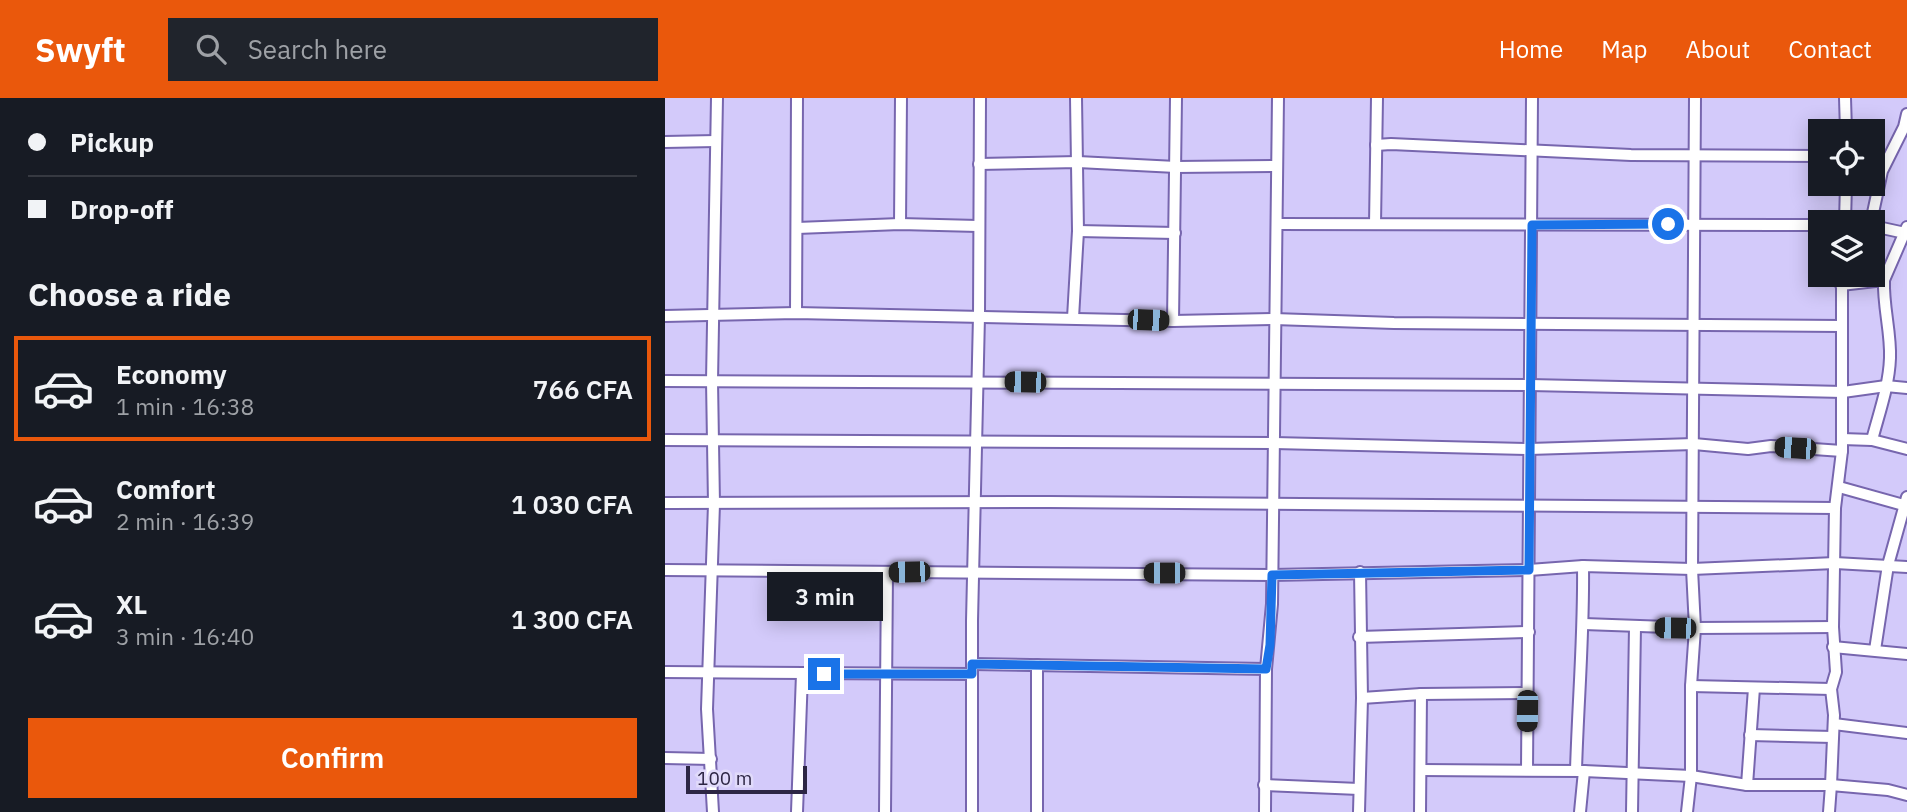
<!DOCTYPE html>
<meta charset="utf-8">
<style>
:root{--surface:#171b24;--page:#20242c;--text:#f1f3f6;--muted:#9ea1a6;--line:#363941;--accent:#ea580c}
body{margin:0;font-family:"IBM Plex Sans",sans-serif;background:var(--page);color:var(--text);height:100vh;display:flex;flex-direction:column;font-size:26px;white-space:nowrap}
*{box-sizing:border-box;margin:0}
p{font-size:23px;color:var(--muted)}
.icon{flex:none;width:38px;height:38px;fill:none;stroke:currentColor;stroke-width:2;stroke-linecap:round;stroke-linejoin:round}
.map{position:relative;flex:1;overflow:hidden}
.drawer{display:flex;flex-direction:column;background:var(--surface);width:665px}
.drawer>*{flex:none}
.guide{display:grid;align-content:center;height:154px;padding:0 28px;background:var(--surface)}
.controls{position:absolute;left:1143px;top:21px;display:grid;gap:14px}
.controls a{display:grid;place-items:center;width:77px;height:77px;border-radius:0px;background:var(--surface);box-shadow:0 4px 18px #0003;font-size:35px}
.scale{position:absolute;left:21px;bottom:18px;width:121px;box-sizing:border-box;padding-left:7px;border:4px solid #2d2644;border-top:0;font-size:19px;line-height:24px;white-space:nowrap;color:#2d2644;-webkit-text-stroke:5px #e0dafa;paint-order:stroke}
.end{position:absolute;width:32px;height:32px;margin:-16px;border:9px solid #1a73e8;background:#fff;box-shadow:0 0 0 4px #fff}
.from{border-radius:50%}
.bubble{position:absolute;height:49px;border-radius:0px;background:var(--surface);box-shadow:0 4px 18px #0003;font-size:23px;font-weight:600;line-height:49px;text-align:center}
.car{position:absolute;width:21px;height:42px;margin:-21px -10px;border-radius:9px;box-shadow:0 0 5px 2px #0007;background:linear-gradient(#222 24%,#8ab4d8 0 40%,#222 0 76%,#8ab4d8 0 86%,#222 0)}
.guide b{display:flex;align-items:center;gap:24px;height:66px;font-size:26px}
.guide b+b{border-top:2px solid var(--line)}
.guide i{width:18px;height:18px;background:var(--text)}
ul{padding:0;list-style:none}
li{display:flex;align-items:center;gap:21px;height:105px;margin:0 14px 10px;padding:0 14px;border:4px solid transparent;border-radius:0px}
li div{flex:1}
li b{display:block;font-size:26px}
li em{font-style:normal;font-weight:600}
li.selected{border-color:var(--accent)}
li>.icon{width:63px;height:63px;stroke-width:1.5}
h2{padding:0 28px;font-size:32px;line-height:84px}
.cta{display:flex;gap:14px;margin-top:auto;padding:14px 28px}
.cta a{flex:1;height:80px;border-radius:0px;background:var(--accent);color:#fff;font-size:28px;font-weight:600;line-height:80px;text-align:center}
header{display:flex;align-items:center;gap:42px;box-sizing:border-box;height:98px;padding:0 35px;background:var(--accent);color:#fff}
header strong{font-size:33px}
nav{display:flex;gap:38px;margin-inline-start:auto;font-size:24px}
.search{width:490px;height:63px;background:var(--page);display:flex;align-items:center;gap:18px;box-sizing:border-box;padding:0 24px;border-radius:0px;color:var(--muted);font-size:26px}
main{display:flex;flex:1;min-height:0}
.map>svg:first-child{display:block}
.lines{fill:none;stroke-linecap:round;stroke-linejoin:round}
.minor-casing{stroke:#7766ae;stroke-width:14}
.minor{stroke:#fff;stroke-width:10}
.route{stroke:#1a73e8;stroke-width:9}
</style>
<header>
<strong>Swyft</strong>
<div class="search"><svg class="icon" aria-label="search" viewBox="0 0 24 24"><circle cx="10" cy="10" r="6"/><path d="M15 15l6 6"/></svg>Search here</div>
<nav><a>Home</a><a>Map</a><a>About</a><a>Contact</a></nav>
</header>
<main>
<section class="drawer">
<div class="guide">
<b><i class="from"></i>Pickup</b>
<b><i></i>Drop-off</b>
</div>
<h2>Choose a ride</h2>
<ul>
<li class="selected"><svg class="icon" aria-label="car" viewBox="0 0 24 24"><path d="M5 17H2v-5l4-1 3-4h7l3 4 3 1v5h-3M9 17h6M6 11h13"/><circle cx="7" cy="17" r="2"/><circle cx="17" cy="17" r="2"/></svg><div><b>Economy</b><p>1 min · 16:38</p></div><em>766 CFA</em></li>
<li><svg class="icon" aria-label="car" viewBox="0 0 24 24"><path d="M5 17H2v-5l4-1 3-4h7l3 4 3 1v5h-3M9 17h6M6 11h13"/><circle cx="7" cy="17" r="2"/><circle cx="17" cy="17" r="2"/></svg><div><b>Comfort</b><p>2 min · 16:39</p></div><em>1 030 CFA</em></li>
<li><svg class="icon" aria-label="car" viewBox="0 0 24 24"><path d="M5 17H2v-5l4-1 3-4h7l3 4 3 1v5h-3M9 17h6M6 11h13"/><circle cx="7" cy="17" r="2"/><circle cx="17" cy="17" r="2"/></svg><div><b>XL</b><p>3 min · 16:40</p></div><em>1 300 CFA</em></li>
</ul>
<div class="cta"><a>Confirm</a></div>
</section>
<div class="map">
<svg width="1242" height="714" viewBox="0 0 1242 714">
<rect width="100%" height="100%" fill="#d3cafa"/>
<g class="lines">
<g class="minor-casing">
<g id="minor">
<polyline points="1180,0 1181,33"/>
<polyline points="0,44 51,43"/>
<polyline points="711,47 726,46 966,57 1155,58"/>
<polyline points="314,66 413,64 511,69 612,68"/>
<polyline points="1180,124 1181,86"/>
<polyline points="1206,124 1217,73 1239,29 1242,16"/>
<polyline points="235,126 236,0"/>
<polyline points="613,126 1155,127"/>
<polyline points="710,126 712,0"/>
<polyline points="1208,128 1240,135"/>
<polyline points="132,130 235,126 313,128"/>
<polyline points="413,133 510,135"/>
<polyline points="1176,187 1219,182 1242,129"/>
<polyline points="131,215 132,0"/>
<polyline points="0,218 131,215 508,223 609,221 729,225 1176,228"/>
<polyline points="408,220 413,133 411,0"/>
<polyline points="508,223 511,0"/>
<polyline points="0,283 865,287 1178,294 1221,288 1242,290"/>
<polyline points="1177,341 1207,342 1242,351"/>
<polyline points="0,342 609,345 864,351 1029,346 1083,351 1106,348 1177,353"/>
<path d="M1207,342C1214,315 1224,288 1225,260C1226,234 1218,209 1219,182"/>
<polyline points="1174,389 1242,408"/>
<polyline points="0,405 385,404 1170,410"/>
<polyline points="0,472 607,477 864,472 918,468 1027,471 1170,465 1242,469"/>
<polyline points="919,526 1030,530 1168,529"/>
<polyline points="694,539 864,534"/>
<polyline points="1168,549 1242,556"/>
<polyline points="1210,552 1223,467 1242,399"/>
<polyline points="307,566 601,571"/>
<polyline points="372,567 372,714"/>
<polyline points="0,574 307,576"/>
<polyline points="1026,588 1166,591"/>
<polyline points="697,600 756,596 862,595"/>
<polyline points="1169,626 1242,635"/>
<polyline points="1085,637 1168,639"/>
<polyline points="0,660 46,661"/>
<polyline points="756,672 919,673 1026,678 1082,687 1166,687 1169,617 1166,591 1171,574 1168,529 1170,410 1177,353 1177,177"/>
<polyline points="862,672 867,0"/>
<path d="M911,672C913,604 919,536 918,468"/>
<polyline points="599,687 694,691"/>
<polyline points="1082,687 1089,590"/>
<polyline points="48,714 42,611 49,406 47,283 52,0"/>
<polyline points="132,714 137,576"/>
<polyline points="220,714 222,475"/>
<polyline points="307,714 307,523 314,218 315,0"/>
<polyline points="600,714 601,571 607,506 613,0"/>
<polyline points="694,714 697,600 695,474"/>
<polyline points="755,714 756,596"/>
<polyline points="915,714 919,673"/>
<polyline points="967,714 970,529"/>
<polyline points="1022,714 1026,678 1026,588 1030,530 1027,471 1030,0"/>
<polyline points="1164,714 1166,687 1223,692 1242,697"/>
</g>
</g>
<use href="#minor" class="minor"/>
</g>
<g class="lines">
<polyline class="route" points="159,576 307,576 307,566 601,571 605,547 607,477 864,472 867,127 1003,126"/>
</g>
</svg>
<div class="controls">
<a><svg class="icon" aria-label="locate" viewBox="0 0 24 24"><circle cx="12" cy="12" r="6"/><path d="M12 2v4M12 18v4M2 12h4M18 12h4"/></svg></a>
<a><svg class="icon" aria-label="layers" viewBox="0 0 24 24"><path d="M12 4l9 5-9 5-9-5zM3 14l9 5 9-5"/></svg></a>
</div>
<div class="scale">100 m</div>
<i class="end from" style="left:1003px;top:126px"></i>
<i class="end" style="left:159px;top:576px"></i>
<div class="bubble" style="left:102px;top:474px;width:116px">3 min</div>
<i class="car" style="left:483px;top:222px;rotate:92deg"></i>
<i class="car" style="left:360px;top:284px;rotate:271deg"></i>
<i class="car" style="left:1130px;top:350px;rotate:274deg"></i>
<i class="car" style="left:244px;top:474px;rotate:269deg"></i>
<i class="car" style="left:499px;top:475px;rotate:270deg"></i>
<i class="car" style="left:1010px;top:530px;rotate:271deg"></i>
<i class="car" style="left:862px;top:613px;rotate:181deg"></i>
</div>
</main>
